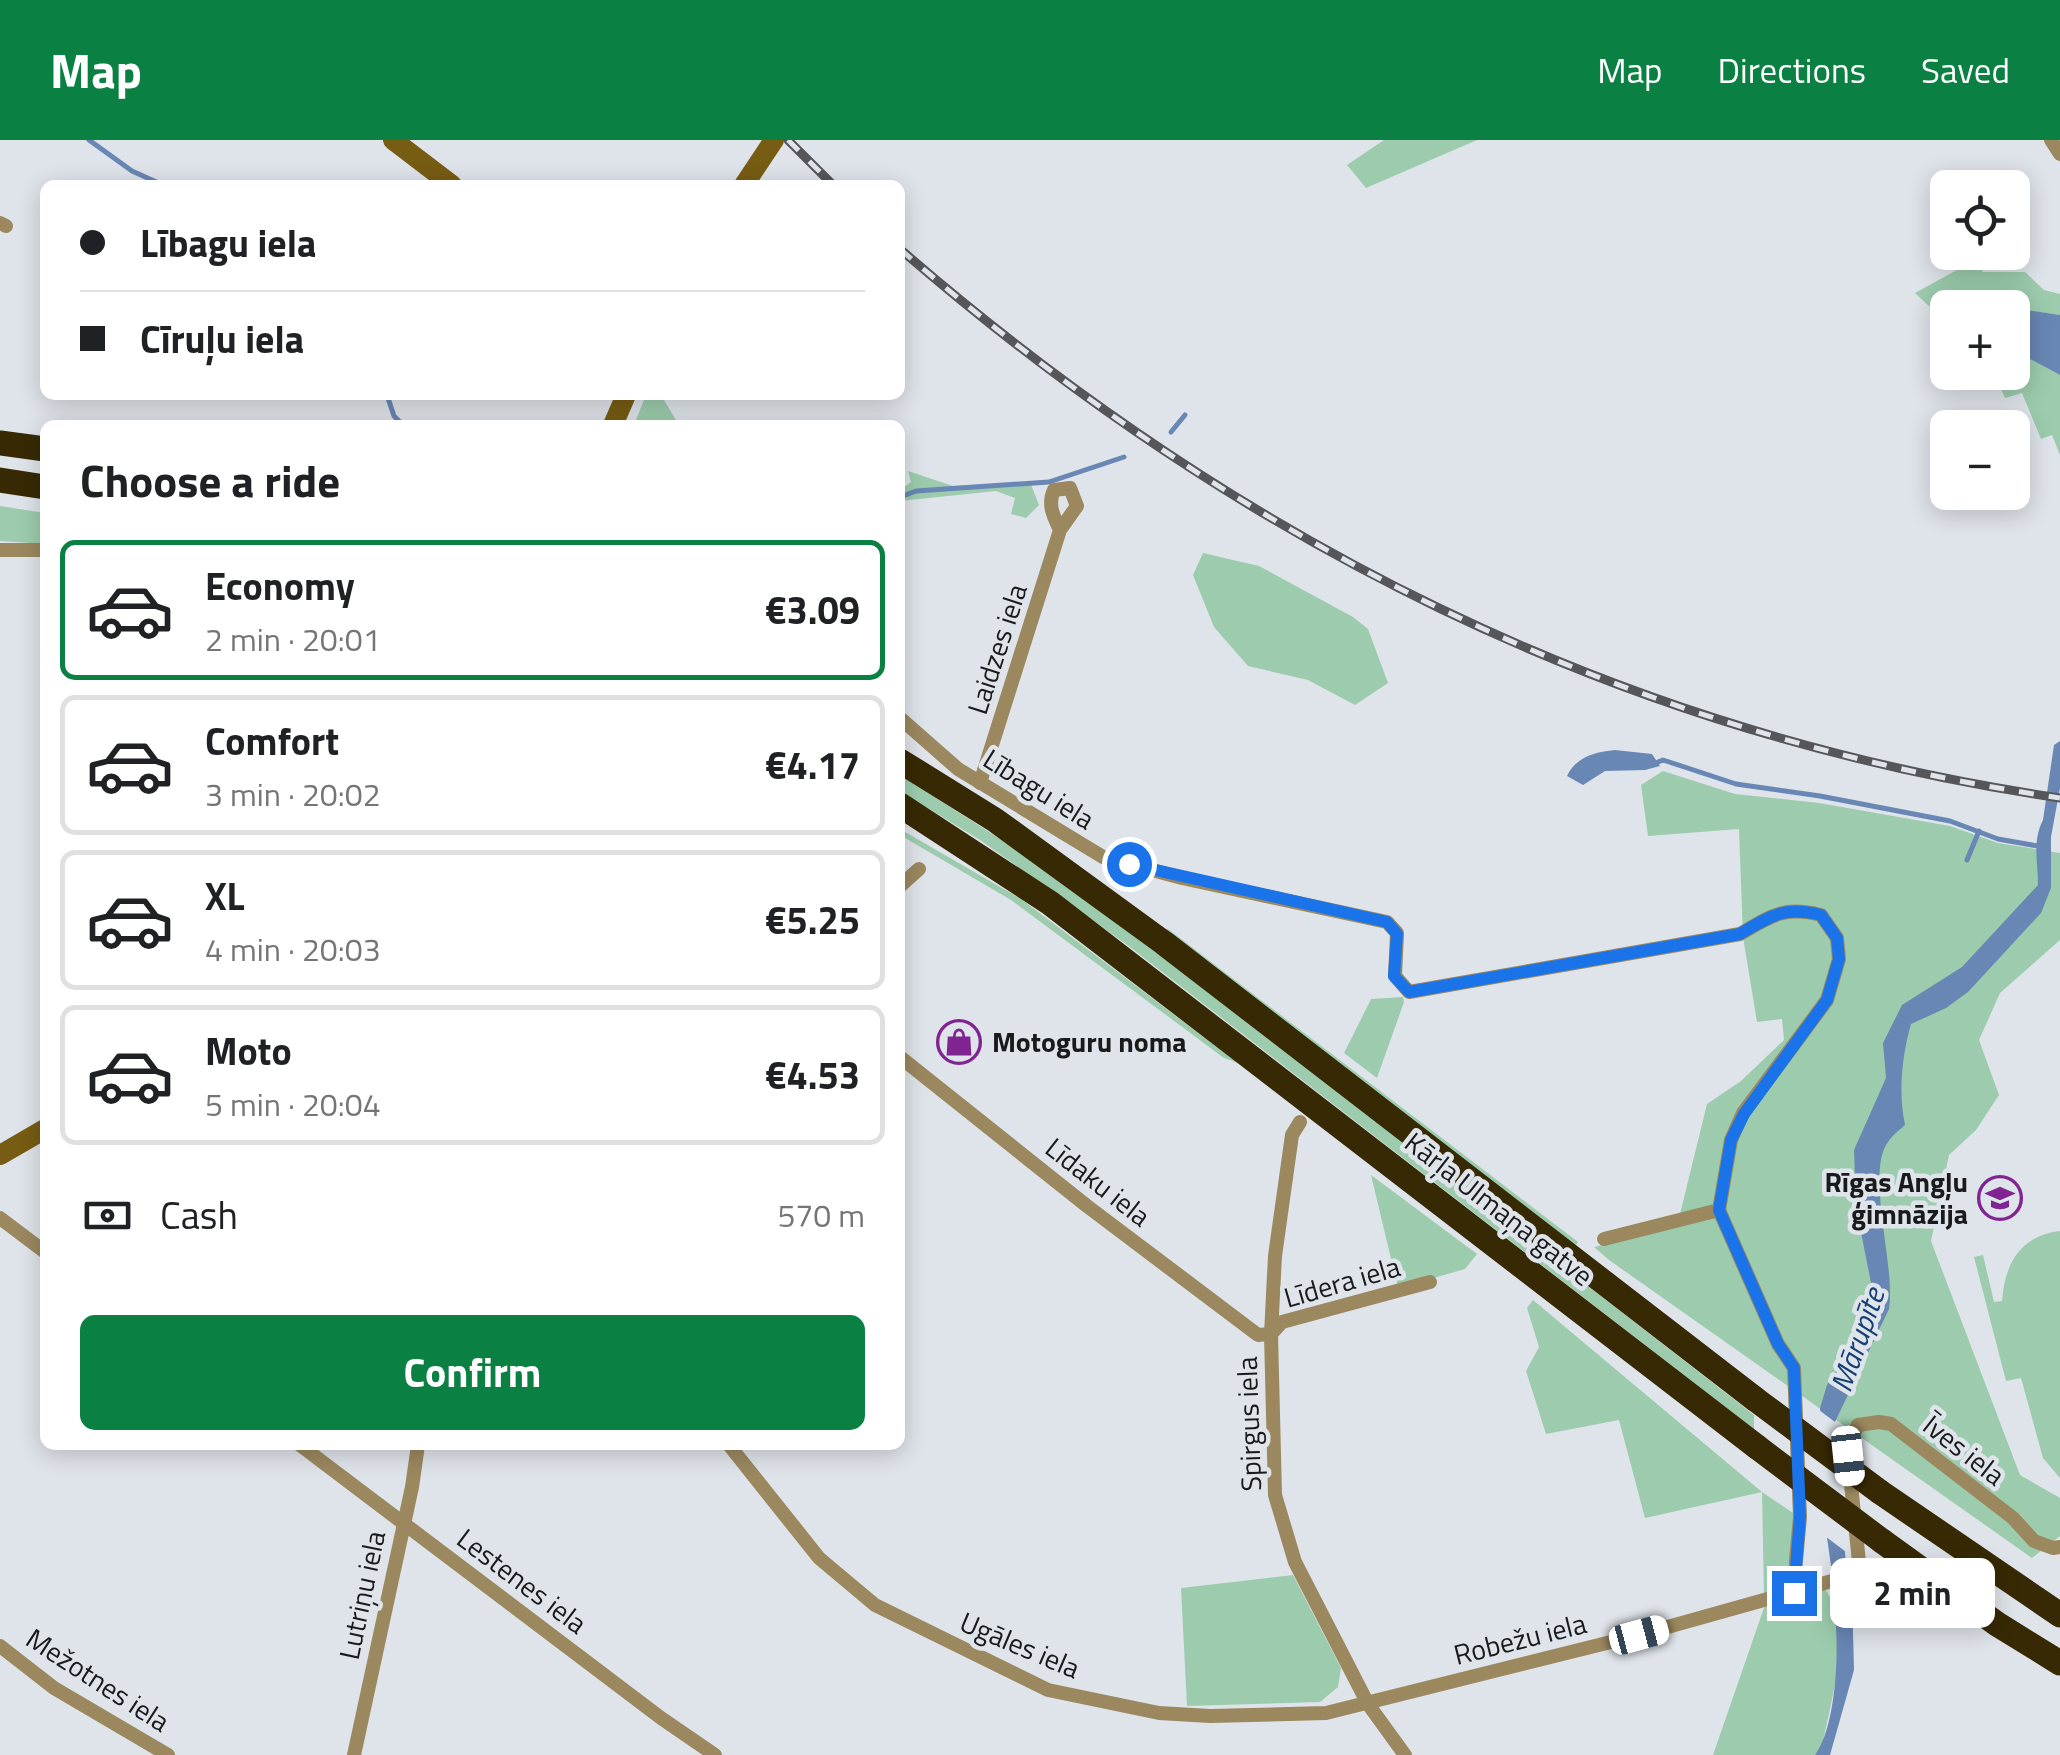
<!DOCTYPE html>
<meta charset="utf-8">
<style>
:root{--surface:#fff;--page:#f6f6f6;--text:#202124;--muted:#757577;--line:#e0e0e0;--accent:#0b8043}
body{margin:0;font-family:"Titillium Web",sans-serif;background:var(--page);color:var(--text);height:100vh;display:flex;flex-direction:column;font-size:38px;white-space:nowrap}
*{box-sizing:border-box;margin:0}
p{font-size:32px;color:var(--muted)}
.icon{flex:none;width:55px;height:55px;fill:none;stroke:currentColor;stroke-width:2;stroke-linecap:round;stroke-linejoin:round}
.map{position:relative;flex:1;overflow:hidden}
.panel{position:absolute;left:40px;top:280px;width:865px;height:1030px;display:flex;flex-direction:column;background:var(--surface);border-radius:15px;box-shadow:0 5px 25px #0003}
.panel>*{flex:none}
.guide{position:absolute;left:40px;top:40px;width:865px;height:220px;border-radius:15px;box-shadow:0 5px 25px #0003;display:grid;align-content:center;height:220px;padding:0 40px;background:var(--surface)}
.fabs{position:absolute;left:1930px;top:30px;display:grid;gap:20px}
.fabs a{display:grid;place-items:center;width:100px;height:100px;border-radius:15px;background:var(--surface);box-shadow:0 5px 25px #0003;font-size:50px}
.end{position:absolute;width:45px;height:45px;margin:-22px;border:12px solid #1a73e8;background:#fff;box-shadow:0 0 0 5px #fff}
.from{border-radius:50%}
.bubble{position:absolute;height:70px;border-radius:15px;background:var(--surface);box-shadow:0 5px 25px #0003;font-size:32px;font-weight:700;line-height:70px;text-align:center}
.car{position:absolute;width:30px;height:60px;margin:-30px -15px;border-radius:12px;box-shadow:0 0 8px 2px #0007;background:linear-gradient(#fff 24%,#345 0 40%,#fff 0 76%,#345 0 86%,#fff 0)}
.guide b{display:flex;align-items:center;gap:35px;height:95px;font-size:38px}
.guide b+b{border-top:2px solid var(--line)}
.guide i{width:25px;height:25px;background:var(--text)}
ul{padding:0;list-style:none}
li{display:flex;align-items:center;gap:30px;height:140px;margin:0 20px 15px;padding:0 20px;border:5px solid var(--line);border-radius:15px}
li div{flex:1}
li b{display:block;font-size:38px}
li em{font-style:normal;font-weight:700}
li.on{border-color:var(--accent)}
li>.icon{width:90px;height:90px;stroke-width:1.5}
h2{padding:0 40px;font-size:45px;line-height:120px}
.pay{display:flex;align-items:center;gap:25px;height:110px;padding:0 40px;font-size:38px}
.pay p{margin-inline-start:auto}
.button{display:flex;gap:20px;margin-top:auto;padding:20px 40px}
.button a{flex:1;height:115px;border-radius:15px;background:var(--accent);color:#fff;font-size:40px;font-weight:700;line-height:115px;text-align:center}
header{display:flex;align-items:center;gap:60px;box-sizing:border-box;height:140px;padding:0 50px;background:var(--accent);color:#fff}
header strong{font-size:48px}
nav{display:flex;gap:55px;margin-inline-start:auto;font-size:35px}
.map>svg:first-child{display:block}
.green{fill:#9cccad}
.water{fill:#6887b4}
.pier{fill:#dfe4ea}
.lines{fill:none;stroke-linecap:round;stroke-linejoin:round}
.stream{stroke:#6887b4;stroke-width:5}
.street{stroke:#9b885f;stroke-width:14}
.secondary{stroke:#775c13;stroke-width:20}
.highway{stroke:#372904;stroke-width:25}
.rail-casing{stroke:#54565a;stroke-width:9}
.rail{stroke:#dfe4ea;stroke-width:5;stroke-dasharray:15;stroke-linecap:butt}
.highway-bridge{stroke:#372904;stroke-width:25}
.route{stroke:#1a73e8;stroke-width:12}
.labels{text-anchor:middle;stroke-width:9;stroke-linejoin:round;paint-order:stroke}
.street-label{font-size:28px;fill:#181a1c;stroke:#dfe4ea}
.poi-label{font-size:28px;font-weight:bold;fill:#181a1c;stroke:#dfe4ea;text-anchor:start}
.water-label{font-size:30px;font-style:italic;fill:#153e76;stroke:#dfe4ea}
</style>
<header>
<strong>Map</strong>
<nav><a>Map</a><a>Directions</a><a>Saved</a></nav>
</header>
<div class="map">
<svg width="2060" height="1615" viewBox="0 0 2060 1615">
<rect width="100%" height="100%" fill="#dfe4ea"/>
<g class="green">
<polygon points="1384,0 1477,0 1366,48 1347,25"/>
<polygon points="1968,124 1981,128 1983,132 2025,132 2044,150 2060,154 2060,175 2012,168 1948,168 1947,183 1915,153"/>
<polygon points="2013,210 2060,235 2060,315 2052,295 2041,299 2022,253 2005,258 1994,233 2012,232"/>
<polygon points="646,255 661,255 679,285 634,285"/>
<polygon points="908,331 953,346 1030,342 1039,365 1026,378 1011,374 1015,358 996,351 900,361 900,350 911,342"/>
<polygon points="0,366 45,373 45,404 0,401"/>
<polygon points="1203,413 1259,426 1353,477 1368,489 1388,543 1355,565 1308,540 1248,526 1214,487 1193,435"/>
<polygon points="1663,631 1735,654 1819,663 1950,686 1998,703 2060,713 2060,800 2000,853 1979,900 1999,955 1976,990 1949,1015 1931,1101 2020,1335 2060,1358 2060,1396 2032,1418 1609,1120 1594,1107 1681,1085 1679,1078 1707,964 1741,941 1784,900 1782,879 1757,882 1743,797 1739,689 1648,696 1641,645"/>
<polygon points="900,635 1000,699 1118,781 1754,1275 1754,1289 1126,804 980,700 900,651"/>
<polygon points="900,689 1021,759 1238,923 1224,918 1011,760 900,695"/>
<polygon points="1168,789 1578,1102 1575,1107 1166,790"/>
<polygon points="1403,857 1404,862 1377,938 1344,913 1371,859"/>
<polygon points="1371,1035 1477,1114 1465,1129 1398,1148"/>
<path d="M2060,1091V1338L2043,1318L2021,1238L2006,1241L1974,1117L1983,1115L1994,1162L2002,1161C2005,1124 2019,1096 2060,1091Z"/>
<polygon points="1533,1160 1762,1352 1796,1375 1786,1441 1764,1458 1762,1352 1645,1378 1619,1280 1546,1294 1526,1231 1539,1207 1527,1168"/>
<polygon points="1293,1435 1341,1528 1338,1547 1320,1562 1187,1566 1181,1448"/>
<path d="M1825,1449C1853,1488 1831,1562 1822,1606L1815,1615H1713L1765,1465Z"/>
</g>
<g class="water">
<polygon points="2013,168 2060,175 2060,235 2013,210"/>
<path d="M2060,601V648L2051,697V748L2041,773L1968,852L1946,868L1911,884C1902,915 1898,953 1905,985C1899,990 1892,996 1888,1002C1865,1033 1896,1127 1889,1169L1834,1284L1846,1424L1831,1426L1825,1383L1820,1268L1827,1245L1844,1219L1873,1153L1856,1067L1854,1010L1886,938L1883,903L1902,865L1962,827L2038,745C2038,723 2032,701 2043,680L2054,605Z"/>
<path d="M1615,610L1652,614L1660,626L1645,630L1605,631L1583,645L1567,636C1576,617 1595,612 1615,610Z"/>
<path d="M1852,1455L1854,1530L1830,1615H1815C1838,1585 1841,1494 1832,1458Z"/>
</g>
<polygon class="pier" points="1815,1267 1839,1285 1835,1311 1850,1415 1821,1393 1813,1291"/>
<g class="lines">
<g class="stream">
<polyline points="89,0 132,31 163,45"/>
<polyline points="387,255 394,276 403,285"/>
<polyline points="1171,292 1185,275"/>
<polyline points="900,357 916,351 1049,342 1124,317"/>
<polyline points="1658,622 1663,620 1736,644 1820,656 1950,681 1998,699 2043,707"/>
<polyline points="1967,720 1979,691"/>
</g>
<g class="street">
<polyline points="2051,0 2060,14"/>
<polyline points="0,83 6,86"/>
<polyline points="0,410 45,410"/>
<path d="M900,578L958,629L1103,717L1182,738L1387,782L1397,793L1395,836L1409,852L1740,794C1772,775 1784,766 1821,775L1837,798L1839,819L1827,860L1743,973L1731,1000L1719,1070L1778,1204L1794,1228L1800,1377L1793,1453"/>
<path d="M980,643L1060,390L1077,366L1070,348L1054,350C1047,365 1054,377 1060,390"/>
<polyline points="900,746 919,729"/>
<polyline points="900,917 1087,1066 1258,1195 1271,1194"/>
<polyline points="1300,982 1292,995 1275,1116 1271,1194 1275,1355 1295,1422 1368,1564 1405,1615"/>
<polyline points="0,1078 45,1112"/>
<polyline points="1604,1099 1719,1070"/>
<polyline points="1271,1194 1282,1182 1430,1142"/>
<polyline points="300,1305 661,1578 715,1615"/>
<polyline points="729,1305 819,1418 875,1465 1048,1550 1159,1573 1210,1576 1326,1573 1639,1495 1857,1434 1859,1422 1848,1315 1850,1301 1858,1285 1879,1282 1891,1284 2013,1378 2034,1401 2053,1408 2060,1407"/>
<polyline points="0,1506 54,1548 168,1615"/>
<polyline points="354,1615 412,1347 418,1305"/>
</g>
<g class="secondary">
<polyline points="393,0 452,45"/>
<polyline points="744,45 774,0"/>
<polyline points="613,285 626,255"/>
<polyline points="0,1015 45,989"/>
</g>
<g class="highway">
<polyline points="0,303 45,309"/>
<polyline points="0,340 45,347"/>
<polyline points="900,621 995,680 1164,803 1755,1259"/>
<polyline points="900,665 1050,763 1757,1307"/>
<polyline points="1880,1352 2060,1475"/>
<polyline points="1882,1401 1997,1484 2060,1523"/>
</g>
<g class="rail-casing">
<g id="rail">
<polyline points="788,0 833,45"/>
<path d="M900,109C1237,401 1617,593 2060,658"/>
</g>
</g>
<use href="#rail" class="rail"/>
<g class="highway-bridge">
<polyline points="1755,1259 1880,1352"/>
<polyline points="1757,1307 1882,1401"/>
</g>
</g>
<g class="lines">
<path class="route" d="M1129,724L1387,782L1397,794L1394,836L1409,852L1740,794C1772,775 1784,766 1821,775L1837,798L1839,819L1827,860L1744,974L1731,1000L1719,1070L1778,1204L1794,1228L1800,1377L1794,1453"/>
</g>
<defs>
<g id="shop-ring" transform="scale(2.25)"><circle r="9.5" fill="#dfe4ea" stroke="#7f2491" stroke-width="1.5"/><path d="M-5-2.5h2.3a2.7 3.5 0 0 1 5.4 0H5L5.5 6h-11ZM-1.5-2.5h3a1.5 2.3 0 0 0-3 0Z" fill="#7f2491"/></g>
<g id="school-ring" transform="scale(2.25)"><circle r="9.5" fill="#dfe4ea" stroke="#7f2491" stroke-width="1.5"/><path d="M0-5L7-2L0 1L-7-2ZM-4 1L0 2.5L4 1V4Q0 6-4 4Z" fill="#7f2491"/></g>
</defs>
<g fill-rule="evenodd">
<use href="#shop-ring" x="959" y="902"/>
<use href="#school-ring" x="2000" y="1058"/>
</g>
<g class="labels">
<g class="street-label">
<text transform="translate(997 509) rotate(-72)" y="10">Laidzes iela</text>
<text transform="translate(1039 649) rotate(32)" y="10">Lībagu iela</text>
<text transform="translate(1098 1042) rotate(38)" y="10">Līdaku iela</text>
<text transform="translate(1499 1069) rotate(38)" y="10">Kārļa Ulmaņa gatve</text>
<text transform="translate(1342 1142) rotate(-16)" y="10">Līdera iela</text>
<text transform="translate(1249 1284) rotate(-92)" y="10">Spirgus iela</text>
<text transform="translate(1964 1310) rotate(38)" y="10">Īves iela</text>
<text transform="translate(522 1441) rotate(37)" y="10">Lestenes iela</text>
<text transform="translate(362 1455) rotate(-78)" y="10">Lutriņu iela</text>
<text transform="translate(1520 1499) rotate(-14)" y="10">Robežu iela</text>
<text transform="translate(1020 1505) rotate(23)" y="10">Ugāles iela</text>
<text transform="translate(98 1540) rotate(33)" y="10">Mežotnes iela</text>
</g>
<g class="poi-label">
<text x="992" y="912">Motoguru noma</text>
<text x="1968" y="1052" text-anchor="end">Rīgas Angļu<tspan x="1968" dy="32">ģimnāzija</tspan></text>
</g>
<g class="water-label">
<text transform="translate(1858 1200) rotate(-71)" y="10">Mārupīte</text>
</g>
</g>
</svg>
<div class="fabs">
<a><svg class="icon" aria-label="locate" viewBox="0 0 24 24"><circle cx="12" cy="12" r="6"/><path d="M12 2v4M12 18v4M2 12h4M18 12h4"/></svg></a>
<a>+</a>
<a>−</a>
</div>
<i class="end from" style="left:1129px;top:724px"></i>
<i class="end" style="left:1794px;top:1453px"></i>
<div class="bubble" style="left:1830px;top:1418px;width:165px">2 min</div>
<i class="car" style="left:1848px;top:1316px;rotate:174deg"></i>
<i class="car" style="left:1639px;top:1495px;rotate:75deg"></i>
<div class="guide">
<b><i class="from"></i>Lībagu iela</b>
<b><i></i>Cīruļu iela</b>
</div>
<section class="panel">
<h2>Choose a ride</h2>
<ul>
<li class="on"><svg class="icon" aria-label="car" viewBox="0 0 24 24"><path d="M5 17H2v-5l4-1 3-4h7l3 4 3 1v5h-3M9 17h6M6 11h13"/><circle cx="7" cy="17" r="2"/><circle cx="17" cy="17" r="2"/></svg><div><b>Economy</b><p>2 min · 20:01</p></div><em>€3.09</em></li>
<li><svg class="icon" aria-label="car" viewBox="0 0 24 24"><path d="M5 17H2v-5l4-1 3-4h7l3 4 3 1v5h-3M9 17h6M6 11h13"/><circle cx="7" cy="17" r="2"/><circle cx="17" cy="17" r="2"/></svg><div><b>Comfort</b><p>3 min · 20:02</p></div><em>€4.17</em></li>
<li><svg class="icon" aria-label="car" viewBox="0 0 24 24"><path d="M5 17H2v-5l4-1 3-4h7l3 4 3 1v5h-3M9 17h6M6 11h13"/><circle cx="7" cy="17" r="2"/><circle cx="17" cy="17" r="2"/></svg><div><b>XL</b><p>4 min · 20:03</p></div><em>€5.25</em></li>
<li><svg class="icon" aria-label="car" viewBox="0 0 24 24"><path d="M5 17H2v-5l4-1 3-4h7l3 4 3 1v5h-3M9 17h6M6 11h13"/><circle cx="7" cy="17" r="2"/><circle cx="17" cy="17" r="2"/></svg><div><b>Moto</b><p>5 min · 20:04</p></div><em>€4.53</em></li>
</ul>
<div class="pay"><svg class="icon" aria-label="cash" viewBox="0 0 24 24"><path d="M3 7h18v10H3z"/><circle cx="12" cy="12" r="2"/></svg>Cash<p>570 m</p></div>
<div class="button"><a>Confirm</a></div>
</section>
</div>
